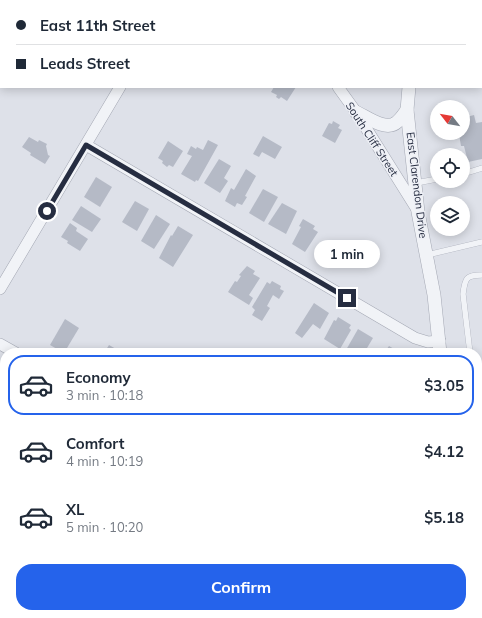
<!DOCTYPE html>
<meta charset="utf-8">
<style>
:root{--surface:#fff;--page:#f2f2f3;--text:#1f2937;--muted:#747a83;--line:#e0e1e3;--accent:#2563eb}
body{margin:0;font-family:Mulish,sans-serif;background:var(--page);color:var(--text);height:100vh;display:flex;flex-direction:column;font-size:15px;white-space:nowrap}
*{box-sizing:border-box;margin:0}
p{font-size:13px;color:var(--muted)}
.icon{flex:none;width:22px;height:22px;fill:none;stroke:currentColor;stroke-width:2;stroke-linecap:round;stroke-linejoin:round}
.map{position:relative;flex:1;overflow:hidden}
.sheet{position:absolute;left:0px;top:348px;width:482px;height:270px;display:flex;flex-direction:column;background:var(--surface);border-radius:16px 16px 0 0;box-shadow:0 2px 10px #0003}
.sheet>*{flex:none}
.banner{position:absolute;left:0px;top:0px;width:482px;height:88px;box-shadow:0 2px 10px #0003;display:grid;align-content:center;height:88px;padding:0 16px;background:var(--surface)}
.needle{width:26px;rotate:301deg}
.tools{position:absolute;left:430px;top:100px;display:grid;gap:8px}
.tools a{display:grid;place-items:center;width:40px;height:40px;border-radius:50%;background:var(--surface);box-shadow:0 2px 10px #0003;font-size:20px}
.end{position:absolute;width:18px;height:18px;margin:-9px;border:5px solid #262d41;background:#fff;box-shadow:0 0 0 2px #fff}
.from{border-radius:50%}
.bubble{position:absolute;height:28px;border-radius:14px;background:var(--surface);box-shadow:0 2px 10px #0003;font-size:13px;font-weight:700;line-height:28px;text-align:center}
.banner b{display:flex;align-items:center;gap:14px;height:38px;font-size:15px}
.banner b+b{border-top:1px solid var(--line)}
.banner i{width:10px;height:10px;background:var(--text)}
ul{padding:7px 0 0;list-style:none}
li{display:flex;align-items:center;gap:12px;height:60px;margin:0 8px 6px;padding:0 8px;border:2px solid transparent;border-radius:16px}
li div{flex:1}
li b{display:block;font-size:15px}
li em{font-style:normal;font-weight:700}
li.on{border-color:var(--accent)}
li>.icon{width:36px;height:36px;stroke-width:1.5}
.action{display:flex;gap:8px;margin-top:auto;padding:8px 16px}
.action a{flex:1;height:46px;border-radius:16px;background:var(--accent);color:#fff;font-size:16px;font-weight:700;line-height:46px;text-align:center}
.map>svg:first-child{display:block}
.building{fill:#b5bac6}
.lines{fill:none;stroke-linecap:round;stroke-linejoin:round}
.service-casing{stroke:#a3a7b3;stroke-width:6}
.minor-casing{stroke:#a3a7b3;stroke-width:12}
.tertiary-casing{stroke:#a3a7b3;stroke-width:14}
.service{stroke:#f1f3f7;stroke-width:5.5}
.minor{stroke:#f1f3f7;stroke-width:11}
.tertiary{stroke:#f1f3f7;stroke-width:13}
.route{stroke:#262d41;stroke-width:5}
.labels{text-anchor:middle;stroke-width:3;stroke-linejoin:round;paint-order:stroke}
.street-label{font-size:11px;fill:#262d41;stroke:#eef0f6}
</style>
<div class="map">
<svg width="482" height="618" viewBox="0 0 482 618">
<rect width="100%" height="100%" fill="#dee1e9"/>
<g class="building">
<polygon points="274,87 296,87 287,101 281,97 279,99 276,97 277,95 271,92"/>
<polygon points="474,115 476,123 482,122 482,159 468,162 464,146 461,146 459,134 463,133 463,118"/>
<polygon points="333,121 340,125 338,128 342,130 335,143 322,136 329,123 332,124"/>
<polygon points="263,136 282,147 275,159 262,152 259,157 253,154"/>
<polygon points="29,137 38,142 39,140 47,144 46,146 48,155 50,156 45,164 30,155 31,153 22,147"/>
<polygon points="208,140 218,145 198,181 196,180 195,182 181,174 192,156 187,154 191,146 196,149 197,147 203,150"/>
<polygon points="168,141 183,151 173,167 169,165 167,167 162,163 163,161 158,158"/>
<polygon points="219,159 231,166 224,178 228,181 220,193 204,183"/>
<polygon points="246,169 256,176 245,196 247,197 242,205 237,203 235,207 225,201 231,188 234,190"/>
<polygon points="96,177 112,187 100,207 84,197"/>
<polygon points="263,189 278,197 264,222 249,213"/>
<polygon points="135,201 149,209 137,231 122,222"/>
<polygon points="282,203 297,211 286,234 268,224"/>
<polygon points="81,206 101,219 92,232 72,220"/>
<polygon points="156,215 170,224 154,249 141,241"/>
<polygon points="303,219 315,226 313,229 318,232 305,252 292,244 301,227 299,226"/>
<polygon points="70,223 77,228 76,231 88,239 80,251 67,243 68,241 61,237"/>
<polygon points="178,226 193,235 173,267 159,258 171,235 172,236"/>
<polygon points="247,266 255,271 253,274 260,278 249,295 253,298 249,305 228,292 235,281 237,282 241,276 239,275"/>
<polygon points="272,281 281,286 280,289 284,291 279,299 273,295 267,306 270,308 262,321 252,315 255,310 252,307 267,282 270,284"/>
<polygon points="314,303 329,313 320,329 313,324 302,338 295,333"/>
<polygon points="338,317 351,325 349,328 351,330 340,349 324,339 334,320 336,321"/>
<polygon points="65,319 79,328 64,353 50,345"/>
<polygon points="358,329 373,338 364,353 351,353 346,350"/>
<polygon points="109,345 123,353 104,353"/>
<polygon points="389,346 401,353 384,353"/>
<polygon points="482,507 482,567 477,565 479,557 477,556 477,520"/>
<polygon points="477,566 482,568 482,595 481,598 477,596"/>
</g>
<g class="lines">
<g class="service-casing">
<g id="service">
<polyline points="463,174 482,168"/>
<polyline points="416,183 437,179"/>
<polyline points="427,255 482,242"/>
<path d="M470,353L463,294C465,278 466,275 482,275"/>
</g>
</g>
<g class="minor-casing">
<g id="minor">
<polyline points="263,0 264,1"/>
<polyline points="172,1 172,0"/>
<polyline points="338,87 356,112 418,211"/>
<polyline points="86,145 415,338 428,342 440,341"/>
<polyline points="0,289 120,87"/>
<polyline points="0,344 16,353"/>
<polyline points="0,595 5,594"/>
<polyline points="56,613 64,618"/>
<polyline points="451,613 460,618"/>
<polyline points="372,618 375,613"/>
</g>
</g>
<g class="tertiary-casing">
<g id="tertiary">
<polyline points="417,1 417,0"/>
<polyline points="409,87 407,110 418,212 434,295 440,353"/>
<path d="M356,112C367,117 386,132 397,122C401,119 404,114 407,110"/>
<polyline points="399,618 400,613"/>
</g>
</g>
<use href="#service" class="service"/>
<use href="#minor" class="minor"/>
<use href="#tertiary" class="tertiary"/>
</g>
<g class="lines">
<polyline class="route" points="47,211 86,145 347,298"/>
</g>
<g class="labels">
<g class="street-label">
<text transform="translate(372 139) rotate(57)" y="4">South Cliff Street</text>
<text transform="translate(417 185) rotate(83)" y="4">East Clarendon Drive</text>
</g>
</g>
</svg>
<div class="tools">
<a><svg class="needle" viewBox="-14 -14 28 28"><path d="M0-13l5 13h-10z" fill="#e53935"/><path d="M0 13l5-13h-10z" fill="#747a83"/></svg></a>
<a><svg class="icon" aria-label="locate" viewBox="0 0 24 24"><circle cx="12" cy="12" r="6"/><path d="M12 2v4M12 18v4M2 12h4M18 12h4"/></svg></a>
<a><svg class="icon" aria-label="layers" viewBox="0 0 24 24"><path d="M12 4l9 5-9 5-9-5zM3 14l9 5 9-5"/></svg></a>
</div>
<i class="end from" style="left:47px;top:211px"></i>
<i class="end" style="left:347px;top:298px"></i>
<div class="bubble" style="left:314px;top:240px;width:66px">1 min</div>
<div class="banner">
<b><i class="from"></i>East 11th Street</b>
<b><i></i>Leads Street</b>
</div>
<section class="sheet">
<ul>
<li class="on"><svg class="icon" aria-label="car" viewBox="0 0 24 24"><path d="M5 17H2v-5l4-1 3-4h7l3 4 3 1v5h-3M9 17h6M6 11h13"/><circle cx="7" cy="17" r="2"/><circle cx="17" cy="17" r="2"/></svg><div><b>Economy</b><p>3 min · 10:18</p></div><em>$3.05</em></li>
<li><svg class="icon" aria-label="car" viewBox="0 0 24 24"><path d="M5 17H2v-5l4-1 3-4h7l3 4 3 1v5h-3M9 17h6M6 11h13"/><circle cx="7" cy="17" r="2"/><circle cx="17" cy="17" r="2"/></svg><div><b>Comfort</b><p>4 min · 10:19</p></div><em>$4.12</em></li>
<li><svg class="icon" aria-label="car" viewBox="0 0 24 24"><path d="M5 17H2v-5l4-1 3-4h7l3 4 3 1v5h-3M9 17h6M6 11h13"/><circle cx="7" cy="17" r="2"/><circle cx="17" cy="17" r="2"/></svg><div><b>XL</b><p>5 min · 10:20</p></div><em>$5.18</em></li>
</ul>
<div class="action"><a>Confirm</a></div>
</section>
</div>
